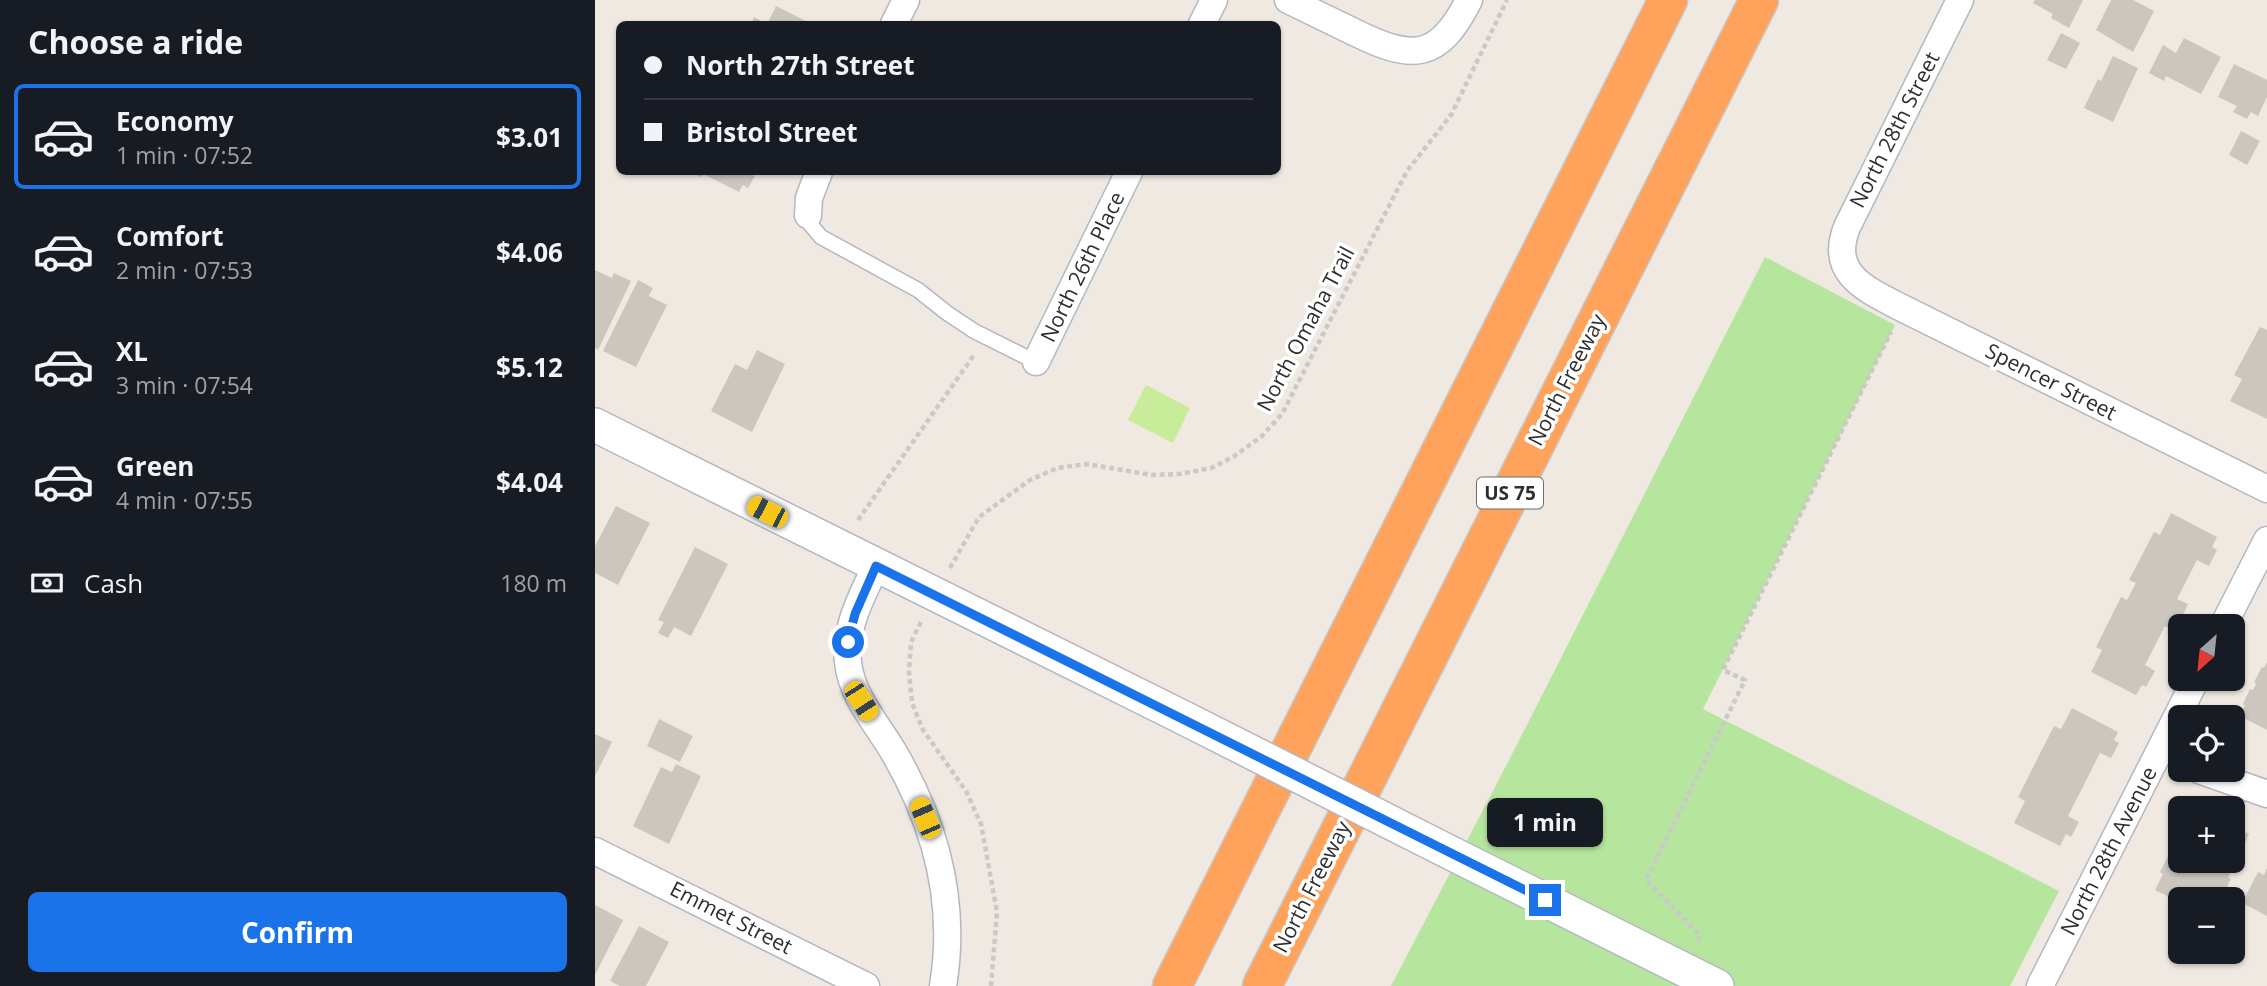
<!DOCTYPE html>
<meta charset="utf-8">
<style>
:root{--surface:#171b24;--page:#20242c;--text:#f1f3f6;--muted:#9ea1a6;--line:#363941;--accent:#1a73e8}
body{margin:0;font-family:"Open Sans",sans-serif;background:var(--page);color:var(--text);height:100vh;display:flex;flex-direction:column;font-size:26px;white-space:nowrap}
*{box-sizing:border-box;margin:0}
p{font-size:23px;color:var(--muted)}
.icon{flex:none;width:38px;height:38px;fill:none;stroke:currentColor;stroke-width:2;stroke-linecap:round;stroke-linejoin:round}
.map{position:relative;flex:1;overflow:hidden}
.drawer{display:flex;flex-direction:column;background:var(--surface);width:595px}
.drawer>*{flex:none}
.hud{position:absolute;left:21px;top:21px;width:665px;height:154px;border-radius:10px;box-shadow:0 2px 5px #0004;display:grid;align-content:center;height:154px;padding:0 28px;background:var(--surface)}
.needle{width:46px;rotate:207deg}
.fabs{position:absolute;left:1573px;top:614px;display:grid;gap:14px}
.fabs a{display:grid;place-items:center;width:77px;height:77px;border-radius:10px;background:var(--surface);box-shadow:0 2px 5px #0004;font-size:35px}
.end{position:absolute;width:32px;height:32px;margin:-16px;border:9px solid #1a73e8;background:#fff;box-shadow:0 0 0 4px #fff}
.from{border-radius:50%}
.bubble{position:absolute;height:49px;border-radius:10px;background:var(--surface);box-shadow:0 2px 5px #0004;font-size:23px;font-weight:700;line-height:49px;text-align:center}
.car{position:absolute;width:21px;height:42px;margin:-21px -10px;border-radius:9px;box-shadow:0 0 5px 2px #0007;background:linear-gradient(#f5c518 24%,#345 0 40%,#f5c518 0 76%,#345 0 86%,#f5c518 0)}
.hud b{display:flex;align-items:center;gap:24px;height:66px;font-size:26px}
.hud b+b{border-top:2px solid var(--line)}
.hud i{width:18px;height:18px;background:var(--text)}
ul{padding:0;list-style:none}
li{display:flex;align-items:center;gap:21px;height:105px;margin:0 14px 10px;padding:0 14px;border:4px solid transparent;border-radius:10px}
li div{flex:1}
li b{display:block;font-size:26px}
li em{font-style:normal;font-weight:700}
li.selected{border-color:var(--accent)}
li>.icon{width:63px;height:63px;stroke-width:1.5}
h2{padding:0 28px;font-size:32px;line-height:84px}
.pay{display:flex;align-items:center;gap:18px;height:77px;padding:0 28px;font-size:26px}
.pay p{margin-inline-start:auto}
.action{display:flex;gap:14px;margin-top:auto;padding:14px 28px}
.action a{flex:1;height:80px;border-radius:10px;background:var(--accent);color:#fff;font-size:28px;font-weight:700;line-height:80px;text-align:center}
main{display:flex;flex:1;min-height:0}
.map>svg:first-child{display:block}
.green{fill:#b6e59e}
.pitch{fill:#c9ec9a}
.building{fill:#cbc7bf}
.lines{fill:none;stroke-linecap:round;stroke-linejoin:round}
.service-casing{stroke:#b4b7c1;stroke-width:17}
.minor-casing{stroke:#b4b7c1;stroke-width:29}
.tertiary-casing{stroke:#b4b7c1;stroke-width:36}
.motorway-casing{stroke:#c9c9c9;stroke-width:41}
.path{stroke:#c9c9c9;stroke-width:4.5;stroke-dasharray:5 3.5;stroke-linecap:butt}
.service{stroke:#fff;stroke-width:14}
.minor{stroke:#fff;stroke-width:26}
.tertiary{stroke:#fff;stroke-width:33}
.motorway{stroke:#ffa35c;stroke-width:38}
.tertiary-bridge-casing{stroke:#b4b7c1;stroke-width:36;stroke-linecap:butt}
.tertiary-bridge{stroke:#fff;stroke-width:33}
.route{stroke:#1a73e8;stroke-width:9}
.labels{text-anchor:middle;stroke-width:7;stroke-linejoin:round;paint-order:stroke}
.shield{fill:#fff;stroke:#6d6d6d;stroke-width:2}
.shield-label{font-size:19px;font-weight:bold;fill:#2e2e2e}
.street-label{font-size:21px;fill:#2e2e2e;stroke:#fff}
</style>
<main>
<section class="drawer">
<h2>Choose a ride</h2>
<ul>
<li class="selected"><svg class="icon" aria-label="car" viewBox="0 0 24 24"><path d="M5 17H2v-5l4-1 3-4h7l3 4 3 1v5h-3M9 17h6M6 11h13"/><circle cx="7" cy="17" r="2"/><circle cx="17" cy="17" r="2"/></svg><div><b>Economy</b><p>1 min · 07:52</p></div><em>$3.01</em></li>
<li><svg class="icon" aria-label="car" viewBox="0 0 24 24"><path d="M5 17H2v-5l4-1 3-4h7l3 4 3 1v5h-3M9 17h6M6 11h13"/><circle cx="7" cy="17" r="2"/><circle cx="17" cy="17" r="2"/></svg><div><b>Comfort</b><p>2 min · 07:53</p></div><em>$4.06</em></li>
<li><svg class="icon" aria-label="car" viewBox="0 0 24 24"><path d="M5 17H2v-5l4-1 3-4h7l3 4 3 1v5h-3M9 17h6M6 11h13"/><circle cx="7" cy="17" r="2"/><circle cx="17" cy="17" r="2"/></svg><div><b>XL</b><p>3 min · 07:54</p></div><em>$5.12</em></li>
<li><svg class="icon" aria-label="car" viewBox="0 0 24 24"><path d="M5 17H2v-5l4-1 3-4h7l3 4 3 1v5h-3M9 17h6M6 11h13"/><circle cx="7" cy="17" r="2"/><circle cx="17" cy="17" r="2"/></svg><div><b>Green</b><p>4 min · 07:55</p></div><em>$4.04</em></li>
</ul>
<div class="pay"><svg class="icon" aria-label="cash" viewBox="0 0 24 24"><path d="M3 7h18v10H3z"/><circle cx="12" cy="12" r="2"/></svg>Cash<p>180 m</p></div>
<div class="action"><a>Confirm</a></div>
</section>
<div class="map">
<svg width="1672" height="986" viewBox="0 0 1672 986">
<rect width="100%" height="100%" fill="#efe9e1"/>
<polygon class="green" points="1170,257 1300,325 1108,709 1464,891 1415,986 796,986 911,766"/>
<polygon class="pitch" points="551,385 595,408 578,443 533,420"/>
<g class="building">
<polygon points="1440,0 1488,0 1474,28 1456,18 1458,14 1438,3"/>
<polygon points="1516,0 1538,0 1559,11 1538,52 1501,30"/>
<polygon points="181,6 217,24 156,24 159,17 172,24"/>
<polygon points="1466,33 1485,43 1471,69 1452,60"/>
<polygon points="1589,38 1626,57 1606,94 1571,76 1569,81 1554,73 1568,45 1581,53"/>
<polygon points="1518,56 1543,68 1518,122 1489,108 1503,79 1506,81"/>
<polygon points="1639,64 1672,80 1672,97 1663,116 1656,112 1652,119 1638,112 1642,106 1623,97"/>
<polygon points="1646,131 1665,141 1652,165 1634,155"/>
<polygon points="95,172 158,172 157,175 160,176 153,188 148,185 144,192 108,174 106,177"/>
<polygon points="0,270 17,278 19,273 36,281 3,350 0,348"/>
<polygon points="43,280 58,288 54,296 72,305 41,367 8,351"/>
<polygon points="1665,327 1672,330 1672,419 1635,401 1647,379 1639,375"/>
<polygon points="162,350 190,364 157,432 116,411 140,364 152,370"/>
<polygon points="21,506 55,523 23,585 0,573 0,546"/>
<polygon points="1576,513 1622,537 1617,547 1622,550 1614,566 1602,560 1582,599 1593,604 1585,621 1580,619 1575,629 1570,626 1550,665 1560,671 1551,687 1547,685 1541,695 1496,672 1507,650 1501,647 1526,597 1532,600 1541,583 1534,580 1559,532 1565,535"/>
<polygon points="100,547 133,564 96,636 79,627 73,638 63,633 69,622 63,620"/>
<polygon points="1672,662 1672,730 1645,716 1650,705 1648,704 1655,689 1658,690 1661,684 1659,682 1667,667 1669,668"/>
<polygon points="1477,708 1523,732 1519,740 1524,743 1516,758 1505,753 1473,816 1484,822 1476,837 1471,834 1465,846 1419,823 1430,801 1423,797 1459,726 1466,729"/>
<polygon points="64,719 98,736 85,762 52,746"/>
<polygon points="0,734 17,742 0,776"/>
<polygon points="81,764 106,776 74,844 38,826 66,767 77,772"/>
<polygon points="1638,826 1654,834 1646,852 1649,853 1640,870 1637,869 1633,877 1636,879 1627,897 1624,895 1621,900 1586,900 1586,903 1560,890 1568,874 1565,872 1586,830 1586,861 1638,861"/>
<polygon points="1672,868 1672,916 1647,903 1663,872 1669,875"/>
<polygon points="0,905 28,920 0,975"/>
<polygon points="44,926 74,942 51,986 25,986 15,981"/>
</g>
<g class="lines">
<g class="service-casing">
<polyline id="service" points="213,215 215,224 226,237 323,290 352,313 379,331 441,362"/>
</g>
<g class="minor-casing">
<g id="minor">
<path d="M693,0C716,11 738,22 761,33C818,61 844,60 874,0"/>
<path d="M1365,0L1252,227C1233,275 1273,290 1307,308L1672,489"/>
<polyline points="299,24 311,0"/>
<polyline points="607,24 619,0"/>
<polyline points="213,215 214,198 224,172"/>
<polyline points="441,362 534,172"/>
<path d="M281,566C267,596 249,628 253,662C256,695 282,724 298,751C341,824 362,902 348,986"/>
<polyline points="1628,626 1672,540"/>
<polyline points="1604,770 1672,794"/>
<polyline points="0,851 271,986"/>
<polyline points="1445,986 1601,679"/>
</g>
</g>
<g class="tertiary-casing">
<g id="tertiary">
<polyline points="0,425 589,718"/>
<polyline points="858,854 1122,986"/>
</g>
</g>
<g class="motorway-casing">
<g id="motorway">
<polyline points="577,986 1073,0"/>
<polyline points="667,986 1164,0"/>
</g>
</g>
<g class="path">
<polyline points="263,520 379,355"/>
<polyline points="355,568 384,517 435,480 462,468 492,464 557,475 585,474 616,468 638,457 666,437 687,414 812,171 856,115 912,0"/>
<polyline points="326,622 316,642 314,672 317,703 328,730 371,791 386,824 402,912 396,986"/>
<polyline points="1103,941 1105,935 1051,880 1150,680 1128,670 1296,332"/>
</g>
<use href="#service" class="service"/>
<use href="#minor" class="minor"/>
<use href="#tertiary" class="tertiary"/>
<use href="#motorway" class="motorway"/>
<g class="tertiary-bridge-casing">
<polyline id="tertiary-bridge" points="589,718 858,854"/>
</g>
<use href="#tertiary-bridge" class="tertiary-bridge"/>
</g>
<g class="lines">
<polyline class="route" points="253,642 260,614 281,566 950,900"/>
</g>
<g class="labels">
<rect class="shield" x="882" y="477.5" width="66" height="31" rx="5"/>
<g class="shield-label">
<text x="915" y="500">US 75</text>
</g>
<g class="street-label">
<text transform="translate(1300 130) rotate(-63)" y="7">North 28th Street</text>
<text transform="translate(488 267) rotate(-64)" y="7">North 26th Place</text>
<text transform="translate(711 329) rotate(-62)" y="7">North Omaha Trail</text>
<text transform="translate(972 380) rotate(-63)" y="7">North Freeway</text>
<text transform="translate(1456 382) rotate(27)" y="7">Spencer Street</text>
<text transform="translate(1514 851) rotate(-63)" y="7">North 28th Avenue</text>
<text transform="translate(717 887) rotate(-63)" y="7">North Freeway</text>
<text transform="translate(136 918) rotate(27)" y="7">Emmet Street</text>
</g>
</g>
</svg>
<div class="fabs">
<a><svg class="needle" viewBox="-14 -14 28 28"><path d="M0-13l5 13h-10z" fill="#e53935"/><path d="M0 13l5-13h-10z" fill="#9ea1a6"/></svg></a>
<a><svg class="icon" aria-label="locate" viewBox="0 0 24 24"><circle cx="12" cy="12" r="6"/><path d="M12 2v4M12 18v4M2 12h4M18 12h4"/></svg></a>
<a>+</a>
<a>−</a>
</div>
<i class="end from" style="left:253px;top:642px"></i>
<i class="end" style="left:950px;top:900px"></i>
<div class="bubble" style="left:892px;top:798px;width:116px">1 min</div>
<i class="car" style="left:172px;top:512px;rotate:297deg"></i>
<i class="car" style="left:266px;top:701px;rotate:147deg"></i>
<i class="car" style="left:330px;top:818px;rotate:337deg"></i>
<div class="hud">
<b><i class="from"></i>North 27th Street</b>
<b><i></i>Bristol Street</b>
</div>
</div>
</main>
